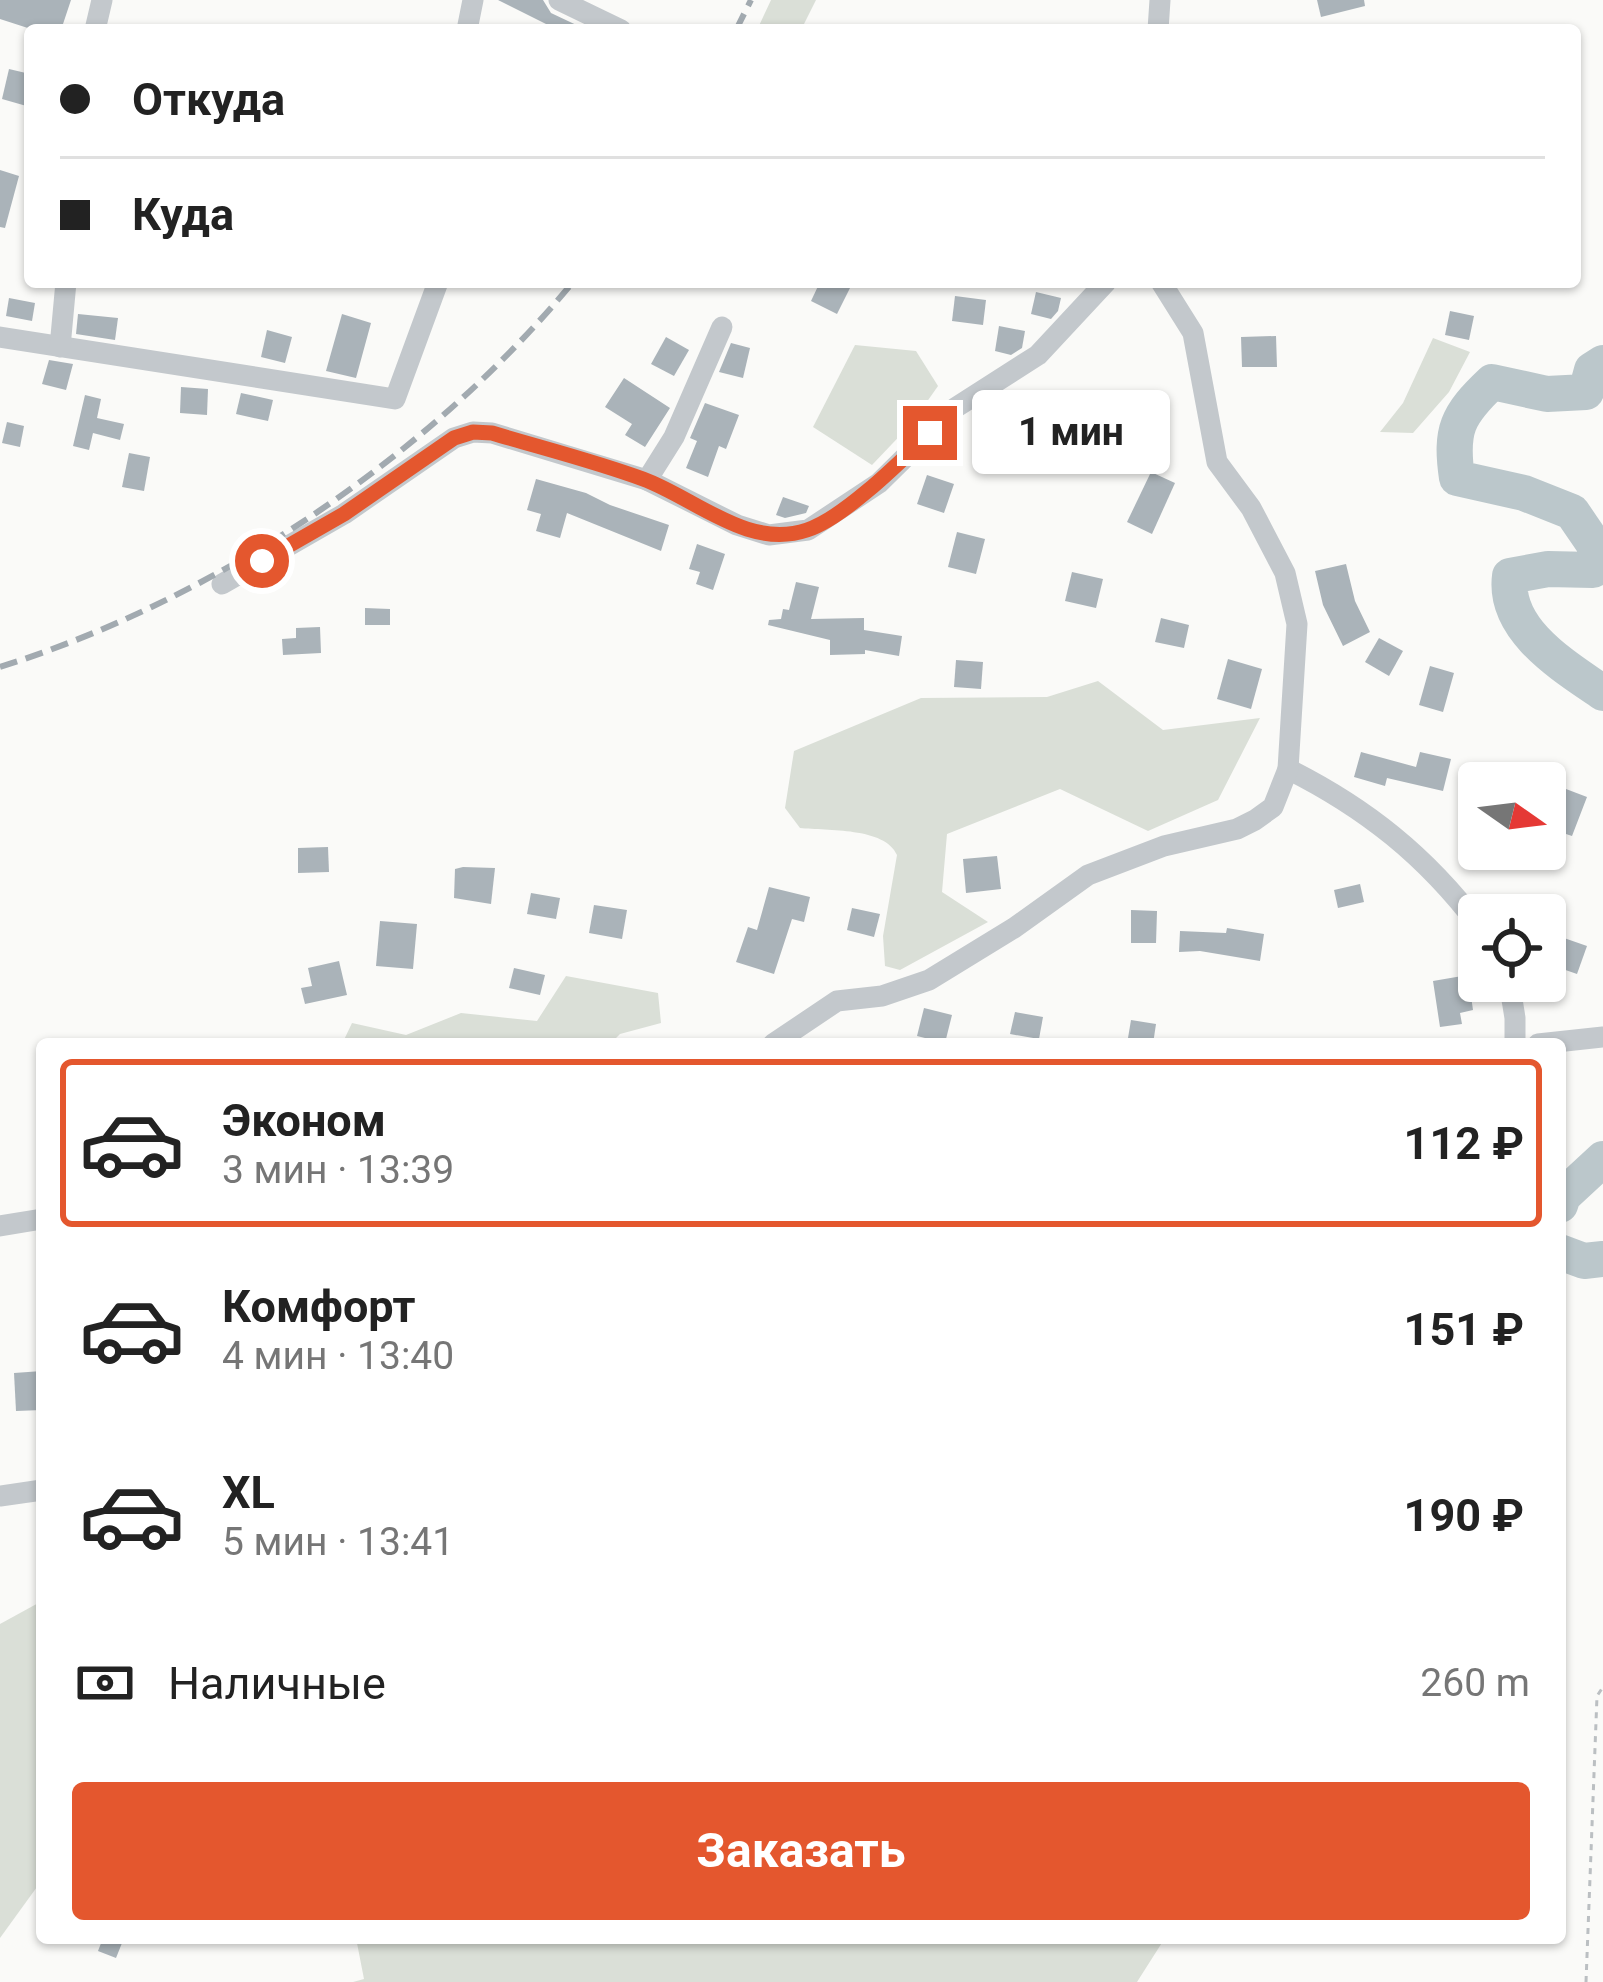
<!DOCTYPE html>
<html lang="ru">
<meta charset="utf-8">
<style>
:root{--surface:#fff;--page:#f2f2f2;--text:#222;--muted:#767676;--line:#e0e0e0;--accent:#e4572e}
body{margin:0;font-family:Roboto,sans-serif;background:var(--page);color:var(--text);height:100vh;display:flex;flex-direction:column;font-size:45px;white-space:nowrap}
*{box-sizing:border-box;margin:0}
p{font-size:39px;color:var(--muted)}
.icon{flex:none;width:66px;height:66px;fill:none;stroke:currentColor;stroke-width:2;stroke-linecap:round;stroke-linejoin:round}
.map{position:relative;flex:1;overflow:hidden}
.panel{position:absolute;left:36px;top:1038px;width:1530px;height:906px;display:flex;flex-direction:column;background:var(--surface);border-radius:12px;box-shadow:0 3px 9px #0004}
.panel>*{flex:none}
.hud{position:absolute;left:24px;top:24px;width:1557px;height:264px;border-radius:12px;box-shadow:0 3px 9px #0004;display:grid;align-content:center;height:264px;padding:0 36px;background:var(--surface)}
.needle{width:78px;rotate:104deg}
.controls{position:absolute;left:1458px;top:762px;display:grid;gap:24px}
.controls a{display:grid;place-items:center;width:108px;height:108px;border-radius:12px;background:var(--surface);box-shadow:0 3px 9px #0004;font-size:60px}
.end{position:absolute;width:54px;height:54px;margin:-27px;border:15px solid #e4572e;background:#fff;box-shadow:0 0 0 6px #fff}
.from{border-radius:50%}
.bubble{position:absolute;height:84px;border-radius:12px;background:var(--surface);box-shadow:0 3px 9px #0004;font-size:39px;font-weight:700;line-height:84px;text-align:center}
.hud b{display:flex;align-items:center;gap:42px;height:114px;font-size:45px}
.hud b+b{border-top:3px solid var(--line)}
.hud i{width:30px;height:30px;background:var(--text)}
ul{padding:21px 0 0;list-style:none}
li{display:flex;align-items:center;gap:36px;height:168px;margin:0 24px 18px;padding:0 12px;border:6px solid transparent;border-radius:12px}
li div{flex:1}
li b{display:block;font-size:45px}
li em{font-style:normal;font-weight:700}
li.current{border-color:var(--accent)}
li>.icon{width:108px;height:108px;stroke-width:1.5}
.pay{display:flex;align-items:center;gap:30px;height:132px;padding:0 36px;font-size:45px}
.pay p{margin-inline-start:auto}
.cta{display:flex;gap:24px;margin-top:auto;padding:24px 36px}
.cta a{flex:1;height:138px;border-radius:12px;background:var(--accent);color:#fff;font-size:48px;font-weight:700;line-height:138px;text-align:center}
.map>svg:first-child{display:block}
.green{fill:#dadfd7}
.lines{fill:none;stroke-linecap:round;stroke-linejoin:round}
.river{stroke:#bbc7cb;stroke-width:36}
.building{fill:#aab3b9}
.path{stroke:#bbbfc2;stroke-width:3;stroke-dasharray:6 6;stroke-linecap:butt}
.street{stroke:#c3c8cc;stroke-width:21}
.rail{stroke:#a2aab0;stroke-width:6;stroke-dasharray:18 9;stroke-linecap:butt}
.route{stroke:#e4572e;stroke-width:15}
</style>
<div class="map">
<svg width="1603" height="1982" viewBox="0 0 1603 1982">
<rect width="100%" height="100%" fill="#fafaf8"/>
<g class="green">
<polygon points="771,0 816,0 801,30 757,30"/>
<polygon points="1433,338 1470,352 1449,392 1413,433 1380,432 1403,403"/>
<polygon points="855,345 916,351 938,386 912,423 872,465 813,427"/>
<path d="M1098,681L1163,730L1260,718L1218,800L1148,831L1060,789L947,834L942,892L988,922L900,970L885,966L883,936L897,855C885,827 827,831 800,828L785,808L794,751L921,698L1047,697Z"/>
<polygon points="566,976 658,993 661,1023 620,1034 610,1044 342,1044 352,1023 406,1035 461,1013 537,1021"/>
<polygon points="42,1601 42,1880 0,1938 0,1624"/>
<polygon points="356,1938 1165,1938 1137,1982 353,1982 364,1979"/>
</g>
<g class="lines">
<g class="river">
<path d="M1603,363L1592,370L1586,392L1547,394L1492,382C1457,415 1450,430 1457,478L1524,493L1572,512L1596,547L1593,570L1548,569L1510,576C1503,630 1564,666 1603,693"/>
<polyline points="1560,1205 1563,1196 1603,1159"/>
<polyline points="1560,1252 1584,1261 1603,1259"/>
</g>
</g>
<g class="building">
<polygon points="0,0 71,0 61,30 34,30 0,19"/>
<polygon points="498,0 543,0 551,13 587,30 558,30"/>
<polygon points="1317,0 1364,0 1365,6 1321,17"/>
<polygon points="9,69 30,74 30,107 2,99"/>
<polygon points="0,170 19,176 5,228 0,227"/>
<polygon points="820,282 853,282 837,314 811,301"/>
<polygon points="1036,292 1061,298 1058,311 1051,319 1031,314"/>
<polygon points="955,296 986,300 983,325 952,321"/>
<polygon points="9,298 35,303 32,321 6,316"/>
<polygon points="1450,311 1474,316 1469,340 1445,335"/>
<polygon points="78,314 118,318 115,340 76,334"/>
<polygon points="342,314 371,323 356,378 326,371"/>
<polygon points="999,326 1025,331 1022,348 1011,355 995,351"/>
<polygon points="267,330 292,337 285,363 261,357"/>
<polygon points="1276,336 1277,367 1242,367 1241,337"/>
<polygon points="666,337 689,350 674,376 651,364"/>
<polygon points="731,343 750,348 743,378 719,372"/>
<polygon points="49,360 73,364 66,390 42,384"/>
<polygon points="624,378 670,408 645,447 625,435 632,424 605,407"/>
<polygon points="181,387 208,389 207,415 180,413"/>
<polygon points="241,393 273,400 268,421 236,414"/>
<polygon points="85,395 101,399 97,418 124,424 120,440 93,433 89,450 73,446"/>
<polygon points="705,403 739,415 726,449 719,446 708,477 686,468 697,441 690,438"/>
<polygon points="1060,409 1118,422 1111,456 1081,450 1083,441 1055,435"/>
<polygon points="7,422 24,426 20,447 2,443"/>
<polygon points="129,453 150,457 144,491 122,487"/>
<polygon points="1151,472 1175,483 1152,534 1127,522"/>
<polygon points="927,475 954,484 944,513 917,504"/>
<polygon points="536,479 586,493 610,505 669,525 661,551 567,513 560,538 536,531 541,514 527,510"/>
<polygon points="783,497 809,506 806,513 785,518 776,515"/>
<polygon points="957,532 985,539 976,574 948,567"/>
<polygon points="697,544 725,554 713,590 696,584 700,572 689,569"/>
<polygon points="1346,564 1355,601 1370,632 1343,646 1323,605 1315,571"/>
<polygon points="1072,572 1103,579 1096,608 1065,601"/>
<polygon points="796,582 819,587 811,619 864,618 864,630 902,636 899,656 865,650 865,654 830,655 830,640 768,625 769,620 781,619 783,609 789,610"/>
<polygon points="365,608 390,609 390,625 365,625"/>
<polygon points="1161,618 1189,625 1184,648 1155,642"/>
<polygon points="320,627 321,653 283,655 282,639 296,638 296,628"/>
<polygon points="1379,638 1403,651 1389,676 1365,662"/>
<polygon points="1228,659 1262,669 1251,709 1217,699"/>
<polygon points="956,660 983,662 981,689 954,687"/>
<polygon points="1430,666 1454,673 1443,712 1419,705"/>
<polygon points="1361,752 1416,767 1420,752 1451,759 1443,791 1387,778 1385,786 1354,777"/>
<polygon points="1545,781 1587,797 1572,836 1557,831 1561,820 1545,814"/>
<polygon points="328,847 329,872 298,873 298,848"/>
<polygon points="997,856 1001,889 966,893 963,859"/>
<polygon points="463,867 495,868 491,904 454,898 455,869"/>
<polygon points="1360,884 1364,902 1338,908 1334,890"/>
<polygon points="769,887 810,897 804,922 792,919 774,974 736,962 748,927 757,930"/>
<polygon points="531,893 560,898 556,919 527,914"/>
<polygon points="594,905 627,910 622,939 589,933"/>
<polygon points="852,908 880,914 874,937 847,930"/>
<polygon points="1131,910 1157,911 1156,943 1131,943"/>
<polygon points="380,921 417,924 413,969 376,966"/>
<polygon points="1227,928 1264,934 1260,961 1200,951 1179,952 1180,931 1226,933"/>
<polygon points="1564,938 1587,946 1577,974 1554,966"/>
<polygon points="339,961 347,995 305,1004 301,988 312,986 308,968"/>
<polygon points="514,968 545,975 540,995 509,988"/>
<polygon points="1468,975 1473,1010 1460,1013 1462,1024 1440,1027 1433,981"/>
<polygon points="924,1008 952,1015 945,1043 917,1036"/>
<polygon points="1015,1012 1043,1017 1039,1039 1010,1034"/>
<polygon points="1131,1020 1156,1024 1153,1044 1127,1044"/>
<polygon points="42,1371 42,1410 16,1411 14,1373"/>
<polygon points="103,1938 124,1938 116,1958 98,1951"/>
</g>
<g class="lines">
<polyline class="path" points="1586,1982 1597,1696 1603,1687"/>
<g class="street">
<polyline points="559,0 621,30"/>
<polyline points="95,30 102,0"/>
<polyline points="467,30 473,0"/>
<polyline points="1158,30 1160,0"/>
<polyline points="0,337 395,399 438,282"/>
<polyline points="60,347 66,282"/>
<polyline points="647,480 674,437 722,327"/>
<polyline points="222,584 344,514 454,438 473,432 492,433 647,480 737,525 769,535 808,530 879,483 955,408 1038,355 1106,282"/>
<path d="M1288,769C1366,808 1426,856 1479,926"/>
<polyline points="1509,981 1515,1018 1515,1044"/>
<polyline points="773,1044 837,1001 882,996 929,980 1014,928 1088,875 1164,846 1237,829 1255,820 1273,807 1288,769 1297,624 1285,573 1251,508 1217,462 1193,333 1161,282"/>
<polyline points="1538,1044 1603,1037"/>
<polyline points="0,1226 42,1219"/>
<polyline points="0,1496 42,1490"/>
</g>
<g class="rail">
<polyline points="736,30 751,0"/>
<path d="M0,667C216,599 429,457 573,282"/>
</g>
</g>
<g class="lines">
<path class="route" d="M262,561L344,514L454,438L473,432L492,433C542,448 594,461 643,479C695,498 748,550 807,530C844,518 901,461 930,433"/>
</g>
</svg>
<div class="controls">
<a><svg class="needle" viewBox="-14 -14 28 28"><path d="M0-13l5 13h-10z" fill="#e53935"/><path d="M0 13l5-13h-10z" fill="#767676"/></svg></a>
<a><svg class="icon" aria-label="locate" viewBox="0 0 24 24"><circle cx="12" cy="12" r="6"/><path d="M12 2v4M12 18v4M2 12h4M18 12h4"/></svg></a>
</div>
<i class="end from" style="left:262px;top:561px"></i>
<i class="end" style="left:930px;top:433px"></i>
<div class="bubble" style="left:972px;top:390px;width:198px">1 мин</div>
<div class="hud">
<b><i class="from"></i>Откуда</b>
<b><i></i>Куда</b>
</div>
<section class="panel">
<ul>
<li class="current"><svg class="icon" aria-label="car" viewBox="0 0 24 24"><path d="M5 17H2v-5l4-1 3-4h7l3 4 3 1v5h-3M9 17h6M6 11h13"/><circle cx="7" cy="17" r="2"/><circle cx="17" cy="17" r="2"/></svg><div><b>Эконом</b><p>3 мин · 13:39</p></div><em>112 ₽</em></li>
<li><svg class="icon" aria-label="car" viewBox="0 0 24 24"><path d="M5 17H2v-5l4-1 3-4h7l3 4 3 1v5h-3M9 17h6M6 11h13"/><circle cx="7" cy="17" r="2"/><circle cx="17" cy="17" r="2"/></svg><div><b>Комфорт</b><p>4 мин · 13:40</p></div><em>151 ₽</em></li>
<li><svg class="icon" aria-label="car" viewBox="0 0 24 24"><path d="M5 17H2v-5l4-1 3-4h7l3 4 3 1v5h-3M9 17h6M6 11h13"/><circle cx="7" cy="17" r="2"/><circle cx="17" cy="17" r="2"/></svg><div><b>XL</b><p>5 мин · 13:41</p></div><em>190 ₽</em></li>
</ul>
<div class="pay"><svg class="icon" aria-label="cash" viewBox="0 0 24 24"><path d="M3 7h18v10H3z"/><circle cx="12" cy="12" r="2"/></svg>Наличные<p>260 m</p></div>
<div class="cta"><a>Заказать</a></div>
</section>
</div>
